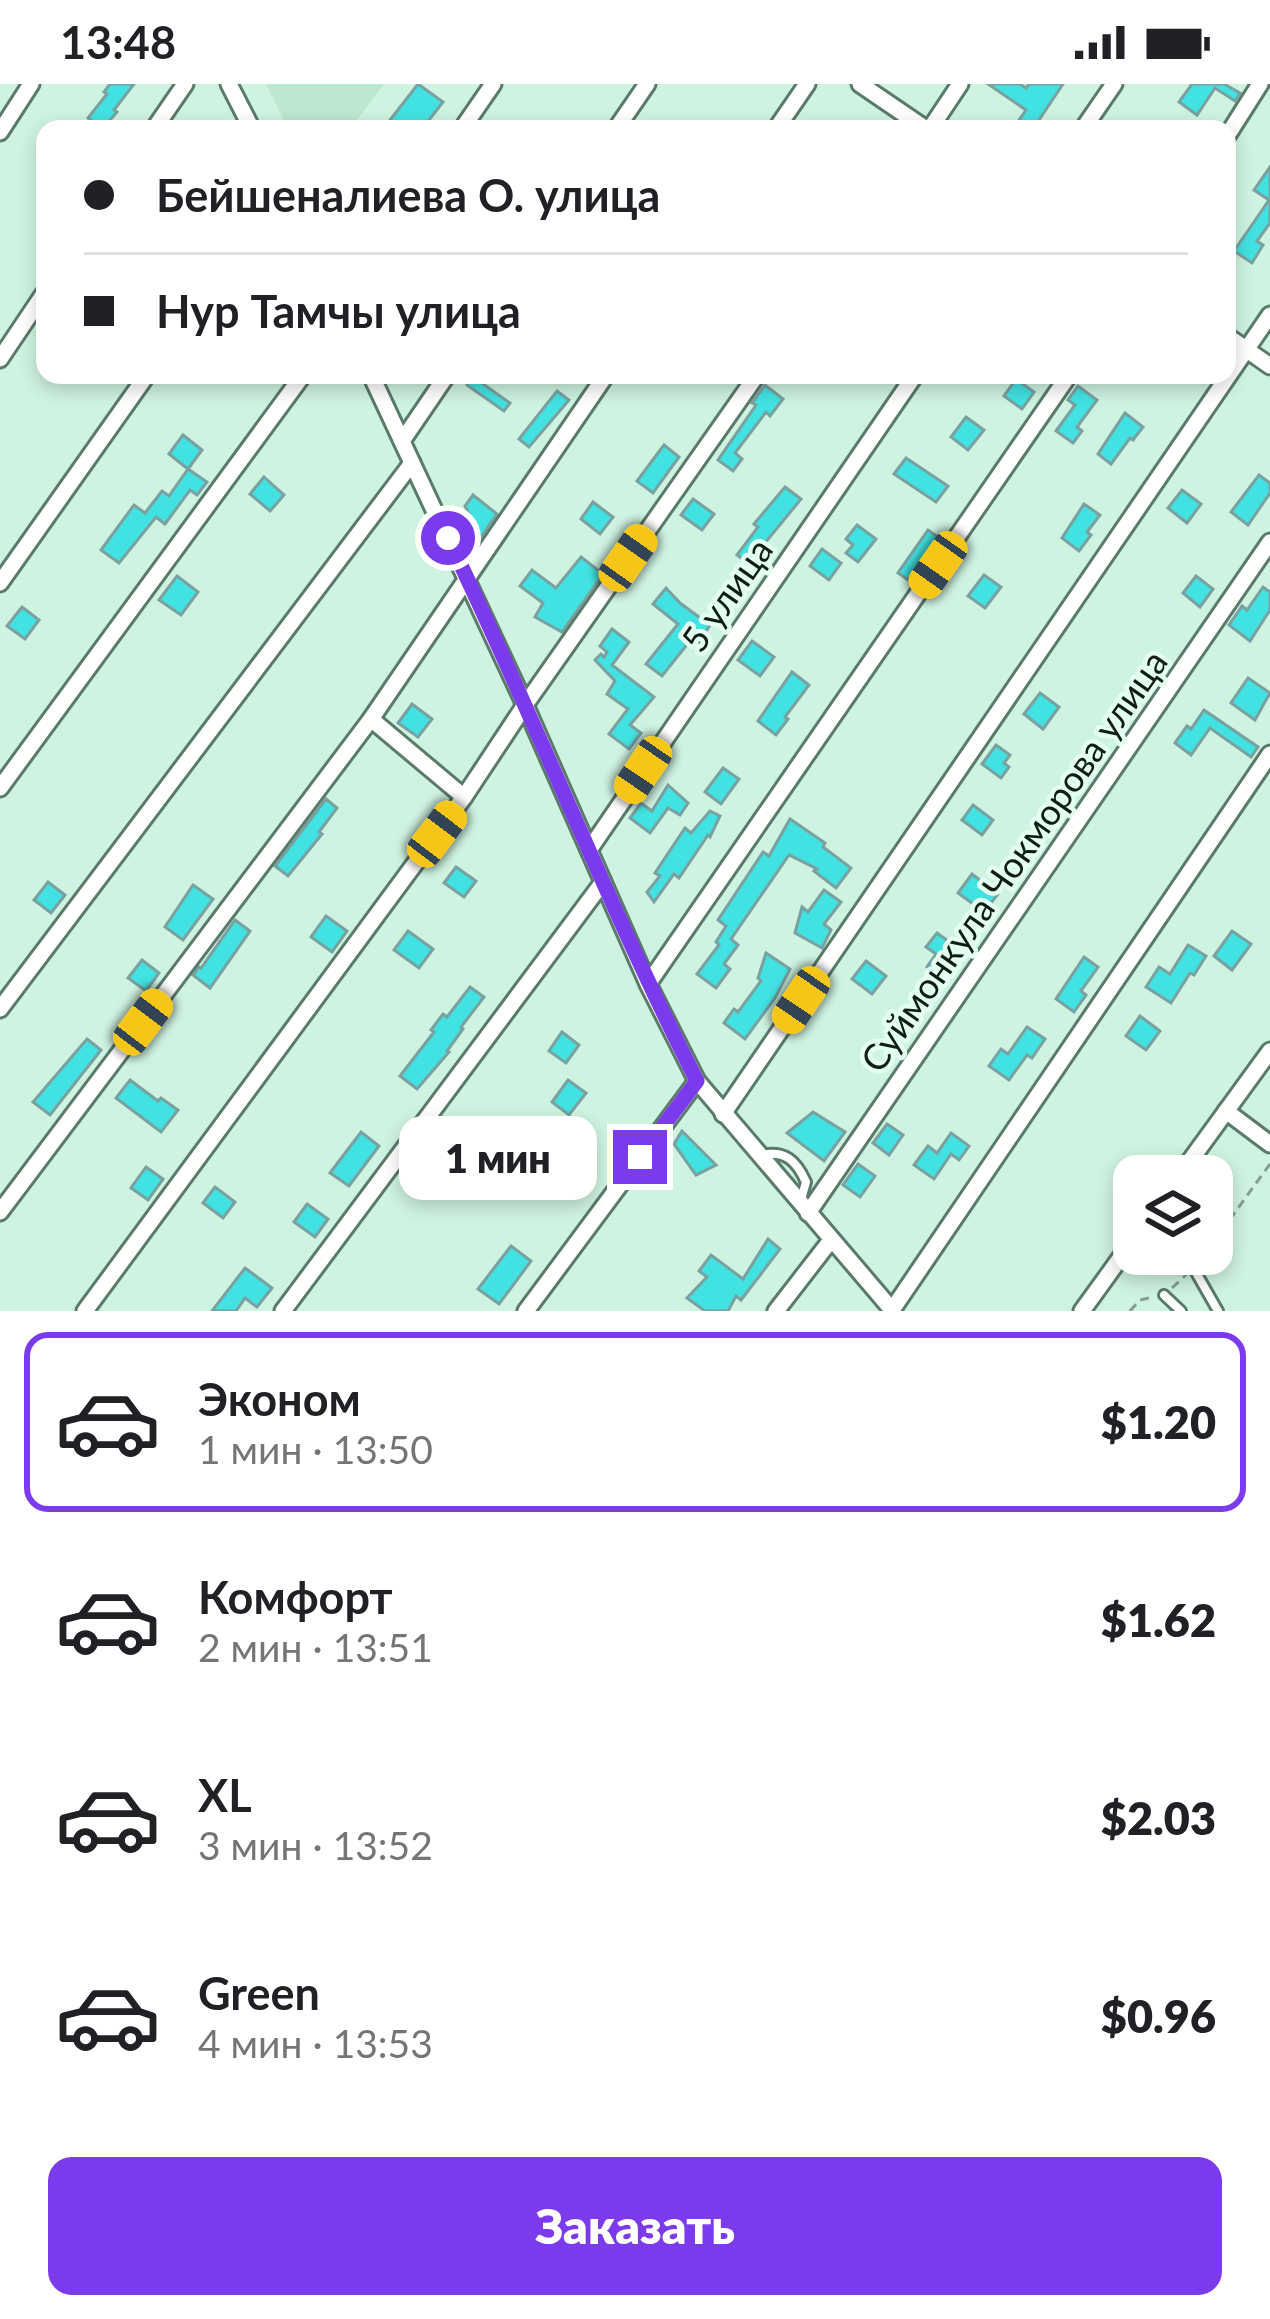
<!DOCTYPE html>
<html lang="ru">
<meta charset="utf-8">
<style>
:root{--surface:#fff;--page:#f6f6f6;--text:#202124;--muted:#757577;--line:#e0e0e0;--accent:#7c3aed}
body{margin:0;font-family:Lato,sans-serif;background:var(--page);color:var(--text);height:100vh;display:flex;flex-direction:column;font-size:45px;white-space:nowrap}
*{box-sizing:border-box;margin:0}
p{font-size:39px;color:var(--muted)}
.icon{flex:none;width:66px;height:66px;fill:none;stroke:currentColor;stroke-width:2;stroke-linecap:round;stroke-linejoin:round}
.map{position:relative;height:1227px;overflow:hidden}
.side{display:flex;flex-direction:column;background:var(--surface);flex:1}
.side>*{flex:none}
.guide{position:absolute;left:36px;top:36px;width:1200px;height:264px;border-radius:24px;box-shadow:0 6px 18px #0003;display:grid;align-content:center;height:264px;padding:0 48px;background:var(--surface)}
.controls{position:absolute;left:1113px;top:1071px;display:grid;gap:24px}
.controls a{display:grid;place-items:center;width:120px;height:120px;border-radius:24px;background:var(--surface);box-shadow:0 6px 18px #0003;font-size:60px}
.end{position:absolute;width:54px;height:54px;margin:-27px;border:15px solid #7c3aed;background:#fff;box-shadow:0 0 0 6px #fff}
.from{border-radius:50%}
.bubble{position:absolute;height:84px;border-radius:24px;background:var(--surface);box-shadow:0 6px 18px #0003;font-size:39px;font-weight:800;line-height:84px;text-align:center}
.car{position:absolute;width:36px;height:72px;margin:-36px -18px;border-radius:15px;box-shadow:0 0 9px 3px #0007;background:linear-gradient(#f5c518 24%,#345 0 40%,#f5c518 0 76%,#345 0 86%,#f5c518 0)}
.guide b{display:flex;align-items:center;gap:42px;height:114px;font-size:45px}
.guide b+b{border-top:3px solid var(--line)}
.guide i{width:30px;height:30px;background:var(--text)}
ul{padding:21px 0 0;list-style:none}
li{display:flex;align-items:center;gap:36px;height:180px;margin:0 24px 18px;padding:0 24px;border:6px solid transparent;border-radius:24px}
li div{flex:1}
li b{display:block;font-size:45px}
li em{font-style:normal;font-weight:800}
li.on{border-color:var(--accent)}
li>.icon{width:108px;height:108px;stroke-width:1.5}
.cta{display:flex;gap:24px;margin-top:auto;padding:24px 48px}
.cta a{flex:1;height:138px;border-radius:24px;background:var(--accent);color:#fff;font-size:48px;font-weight:800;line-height:138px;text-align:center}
.status{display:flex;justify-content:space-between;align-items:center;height:84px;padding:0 60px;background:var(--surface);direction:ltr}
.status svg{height:33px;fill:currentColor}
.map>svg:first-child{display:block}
.built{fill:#bce7d1}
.building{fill:#42e2e2;stroke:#78a1a0;stroke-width:3}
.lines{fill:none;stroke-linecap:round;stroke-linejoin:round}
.service-casing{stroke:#5a7a6a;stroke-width:14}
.minor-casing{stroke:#5a7a6a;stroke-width:21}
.path{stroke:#849f92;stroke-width:3;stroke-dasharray:9 6;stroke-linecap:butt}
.service{stroke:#fff;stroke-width:8}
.minor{stroke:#fff;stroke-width:15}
.route{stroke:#7c3aed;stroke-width:15}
.labels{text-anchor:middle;stroke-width:9;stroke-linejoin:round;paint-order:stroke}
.street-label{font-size:36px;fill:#101d16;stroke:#e2fff0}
</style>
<div class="status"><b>13:48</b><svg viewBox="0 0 49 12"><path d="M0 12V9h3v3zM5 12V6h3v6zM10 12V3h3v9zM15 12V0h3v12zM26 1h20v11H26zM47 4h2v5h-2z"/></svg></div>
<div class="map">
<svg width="1270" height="1227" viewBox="0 0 1270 1227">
<rect width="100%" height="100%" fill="#cff3e1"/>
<polygon class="built" points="266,0 384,0 350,45 333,37 311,45 288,45"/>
<g class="building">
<polygon points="110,0 134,0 114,26 117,28 102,45 88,34 107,10 104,8"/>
<polygon points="418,0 443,18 422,45 383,45"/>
<polygon points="988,0 1020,0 1026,4 1029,0 1063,0 1037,39 1046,45 1013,45 1026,26"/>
<polygon points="1192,0 1224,0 1240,9 1235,17 1215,4 1197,31 1179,18"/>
<polygon points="1270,83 1270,139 1257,157 1263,161 1252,179 1234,167 1269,116 1254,106"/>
<polygon points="472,292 510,319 504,327 467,301"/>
<polygon points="1016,295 1034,308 1022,325 1004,312"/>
<polygon points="765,301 783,315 770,332 766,328 735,369 742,375 733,387 718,376 756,321 752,319"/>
<polygon points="1078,302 1097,316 1077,343 1082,347 1073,359 1056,347 1075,321 1068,316"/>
<polygon points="557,307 569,316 529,363 519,355"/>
<polygon points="1125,329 1143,343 1133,356 1130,354 1111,380 1098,370"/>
<polygon points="966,333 984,346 968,366 951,353"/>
<polygon points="183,351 202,366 188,385 169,370"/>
<polygon points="664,361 679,373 653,409 637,397"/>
<polygon points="906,374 948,402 936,418 894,390"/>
<polygon points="188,385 207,398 197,411 190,406 165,440 156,433 119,479 101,466 134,421 145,429 162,407 169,412"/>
<polygon points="1259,391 1270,399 1270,409 1248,441 1231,428"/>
<polygon points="264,393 284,411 270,427 250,410"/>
<polygon points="785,403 801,415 760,465 768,471 757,486 737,471 758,443 754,440"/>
<polygon points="1182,406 1201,420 1187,439 1168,424"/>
<polygon points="473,411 497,430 481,453 465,422"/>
<polygon points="693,415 714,430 702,446 681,431"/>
<polygon points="593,418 613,433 600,450 581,435"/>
<polygon points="1084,420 1100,431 1087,448 1091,451 1079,467 1062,454"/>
<polygon points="857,441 876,455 858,478 846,469 853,461 846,455"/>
<polygon points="928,446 938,453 908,496 898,489"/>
<polygon points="822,465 841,479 829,496 810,482"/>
<polygon points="581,473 603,490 562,548 535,533 543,519 520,502 532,486 556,504"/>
<polygon points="984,491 1001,503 985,524 968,512"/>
<polygon points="177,492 198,508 181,531 159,516"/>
<polygon points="1196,492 1213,505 1200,523 1183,509"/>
<polygon points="1263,503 1270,508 1270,526 1250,557 1229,541 1242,522 1247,526"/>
<polygon points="666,504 680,519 710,541 699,558 693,553 662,592 646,580 678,540 653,520"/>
<polygon points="22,523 39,536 25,555 7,542"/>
<polygon points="612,545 629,558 612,581 654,613 630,641 641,649 629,665 609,650 628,625 607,610 615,597 595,576 601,570 604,573 607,568 600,562"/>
<polygon points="752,557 774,573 760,592 738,576"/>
<polygon points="792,588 809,601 785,633 788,635 776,651 758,637"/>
<polygon points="1248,594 1270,609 1255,636 1231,619"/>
<polygon points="1040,609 1059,623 1043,645 1024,630"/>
<polygon points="412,620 432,635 418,653 398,639"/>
<polygon points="1204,626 1258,663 1251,673 1210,644 1191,671 1175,659 1187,642 1191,645"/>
<polygon points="996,661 1010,671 1004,679 1009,683 1001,694 982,680"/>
<polygon points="723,684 739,695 721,720 705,708"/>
<polygon points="668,701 688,719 680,731 668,724 650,749 630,734 641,719 652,727"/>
<polygon points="326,715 337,724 319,748 322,750 288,792 275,782"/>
<polygon points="973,721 993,736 982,751 962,736"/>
<polygon points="710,727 720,732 710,753 708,751 679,794 674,790 654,818 647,808 660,792 655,789 685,744 691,749"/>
<polygon points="790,735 825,759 823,763 851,784 836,804 814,787 817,785 789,771 731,855 738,861 724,880 730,885 716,904 697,890 719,861 716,858 726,842 718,836 763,768 769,772"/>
<polygon points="456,783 476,797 464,813 444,799"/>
<polygon points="972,790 998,810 984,828 958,809"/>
<polygon points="48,798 65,811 51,829 34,816"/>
<polygon points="193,801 213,815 183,856 165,843"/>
<polygon points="824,806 841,818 824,840 831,846 822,864 795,849 802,823 808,828"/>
<polygon points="326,832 347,847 332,868 311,853"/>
<polygon points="235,836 250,847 210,904 193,891 199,883 201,884"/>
<polygon points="408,847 433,865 419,884 394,866"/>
<polygon points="1232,847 1251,860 1232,886 1214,872"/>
<polygon points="937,849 955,862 942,879 951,885 943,895 927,883 936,870 926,863"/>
<polygon points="1188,861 1206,872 1194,891 1190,889 1171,919 1146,903 1159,883 1170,890"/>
<polygon points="766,869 790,885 775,914 745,955 724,939 734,925 738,928 761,897 758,894"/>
<polygon points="1084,873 1098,883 1081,907 1086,911 1074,928 1056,915"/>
<polygon points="142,876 159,889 146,907 128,894"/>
<polygon points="866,877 886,892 872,910 852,895"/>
<polygon points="470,903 484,913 461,943 463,945 447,967 449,968 417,1005 400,992 434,948 431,946 443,930 447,933"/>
<polygon points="1140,932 1160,947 1146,966 1126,952"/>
<polygon points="1027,943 1045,955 1032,974 1027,971 1009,996 989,982 1001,965 1008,970"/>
<polygon points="562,948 579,961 566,979 549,967"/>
<polygon points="87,955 101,966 50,1031 33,1018"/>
<polygon points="130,996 158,1017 161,1014 178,1026 161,1048 116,1014"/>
<polygon points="568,996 586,1009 569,1031 552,1018"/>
<polygon points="813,1028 845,1048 824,1077 787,1049"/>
<polygon points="887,1040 903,1051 889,1071 873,1059"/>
<polygon points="682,1047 716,1081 696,1091 674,1060"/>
<polygon points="361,1048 379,1062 349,1102 330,1089"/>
<polygon points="951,1049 969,1062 959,1076 951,1070 934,1095 914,1081 928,1062 937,1069"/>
<polygon points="858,1080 875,1092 860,1113 843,1101"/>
<polygon points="146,1083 163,1095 148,1116 131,1104"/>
<polygon points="215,1103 235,1118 223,1134 203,1119"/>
<polygon points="307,1120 328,1135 315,1153 294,1138"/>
<polygon points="768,1155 780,1165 741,1216 736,1212 728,1227 705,1227 687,1214 707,1193 699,1187 711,1171 743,1195"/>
<polygon points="511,1162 531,1177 499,1220 478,1205"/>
<polygon points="245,1184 272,1204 257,1223 245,1214 236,1227 212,1227"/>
</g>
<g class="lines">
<g class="service-casing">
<g id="service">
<path d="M761,1071C785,1066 796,1076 806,1098L800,1119"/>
<polyline points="1194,1185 1218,1227"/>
<polyline points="1164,1211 1181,1227"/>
</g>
</g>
<g class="minor-casing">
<g id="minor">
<polyline points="229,0 252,45"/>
<polyline points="860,0 926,45"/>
<polyline points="154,45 185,0"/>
<polyline points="462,45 493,0"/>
<polyline points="616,45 647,0"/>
<polyline points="776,45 807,0"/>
<polyline points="930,45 960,0"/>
<polyline points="1083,45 1114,0"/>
<polyline points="0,48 31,0"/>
<polyline points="1227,52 1260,0"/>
<polyline points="1227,252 1270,282"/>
<polyline points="0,275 45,208"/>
<polyline points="371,291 525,621 648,900 697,997 893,1227"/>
<polyline points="402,357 447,291"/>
<polyline points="0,499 147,291"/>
<polyline points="371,635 464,713"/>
<polyline points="0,704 303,291"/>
<polyline points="589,766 915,291"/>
<polyline points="648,900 1069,291"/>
<polyline points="0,925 412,379"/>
<polyline points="1226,1027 1270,1060"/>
<polyline points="723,1030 1270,231"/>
<polyline points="1179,1092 1270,967"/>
<polyline points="0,1128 371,635 606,291"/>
<polyline points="808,1129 1270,458"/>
<polyline points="892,1226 1270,670"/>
<polyline points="85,1227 464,713 525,621 757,291"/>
<polyline points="283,1227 603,798"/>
<polyline points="526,1227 697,997"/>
<polyline points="776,1227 831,1156"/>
<polyline points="1082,1227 1134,1155"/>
</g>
</g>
<g class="path">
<polyline points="1212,1160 1270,1080"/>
<polyline points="1198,1179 1205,1170"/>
<polyline points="1172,1204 1187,1190"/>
<polyline points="1130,1227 1140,1216 1153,1213"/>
</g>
<use href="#service" class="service"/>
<use href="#minor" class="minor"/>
</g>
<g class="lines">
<path class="route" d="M448,454C535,634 607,820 697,997L640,1073"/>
</g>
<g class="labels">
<g class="street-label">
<text transform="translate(727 511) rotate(-55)" y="13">5 улица</text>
<text transform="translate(1014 777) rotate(-55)" y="13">Суймонкула Чокморова улица</text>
</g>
</g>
</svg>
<div class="controls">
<a><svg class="icon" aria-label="layers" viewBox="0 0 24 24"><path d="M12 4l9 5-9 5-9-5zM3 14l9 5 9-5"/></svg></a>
</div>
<i class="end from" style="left:448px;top:454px"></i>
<i class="end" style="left:640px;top:1073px"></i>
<div class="bubble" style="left:399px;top:1032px;width:198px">1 мин</div>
<i class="car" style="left:628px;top:474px;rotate:35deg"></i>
<i class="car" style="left:938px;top:481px;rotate:215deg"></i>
<i class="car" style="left:643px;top:686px;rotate:214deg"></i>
<i class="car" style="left:437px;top:750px;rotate:37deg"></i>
<i class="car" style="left:801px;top:916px;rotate:214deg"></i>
<i class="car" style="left:143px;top:938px;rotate:37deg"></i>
<div class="guide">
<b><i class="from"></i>Бейшеналиева О. улица</b>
<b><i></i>Нур Тамчы улица</b>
</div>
</div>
<section class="side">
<ul>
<li class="on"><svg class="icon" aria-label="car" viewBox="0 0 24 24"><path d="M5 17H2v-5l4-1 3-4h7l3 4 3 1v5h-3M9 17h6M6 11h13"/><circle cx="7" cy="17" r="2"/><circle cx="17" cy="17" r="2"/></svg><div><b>Эконом</b><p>1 мин · 13:50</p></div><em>$1.20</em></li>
<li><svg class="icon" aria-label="car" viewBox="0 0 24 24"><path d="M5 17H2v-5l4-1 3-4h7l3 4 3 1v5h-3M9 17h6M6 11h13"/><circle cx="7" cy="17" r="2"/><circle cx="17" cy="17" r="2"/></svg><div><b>Комфорт</b><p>2 мин · 13:51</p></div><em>$1.62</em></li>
<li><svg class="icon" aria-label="car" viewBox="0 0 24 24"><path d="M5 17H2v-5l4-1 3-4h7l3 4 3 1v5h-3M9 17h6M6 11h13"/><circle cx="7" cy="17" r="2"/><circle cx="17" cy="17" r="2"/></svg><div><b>XL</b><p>3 мин · 13:52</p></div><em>$2.03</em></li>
<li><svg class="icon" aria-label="car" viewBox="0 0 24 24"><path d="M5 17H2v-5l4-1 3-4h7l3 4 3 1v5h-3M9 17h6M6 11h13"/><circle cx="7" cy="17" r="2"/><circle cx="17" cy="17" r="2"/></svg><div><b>Green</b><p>4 мин · 13:53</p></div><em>$0.96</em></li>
</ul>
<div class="cta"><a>Заказать</a></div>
</section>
